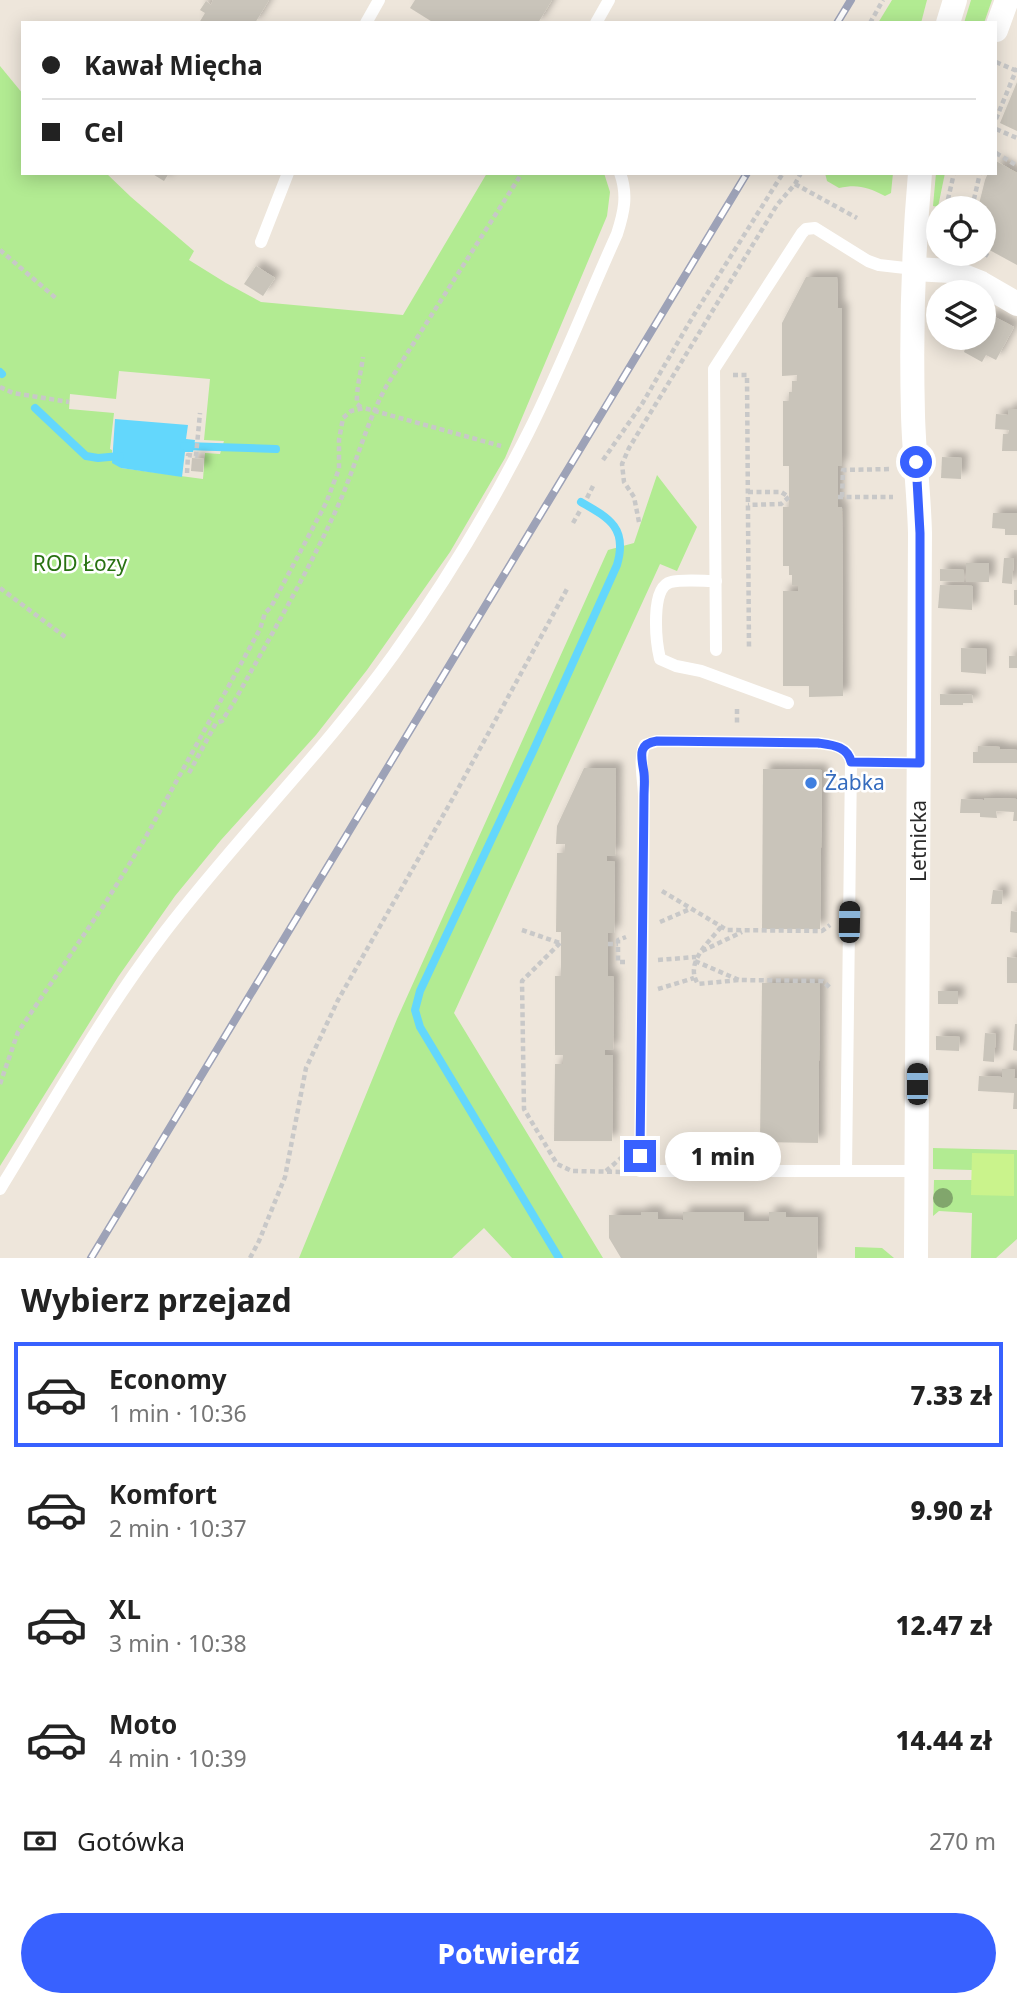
<!DOCTYPE html>
<html lang="pl">
<meta charset="utf-8">
<style>
:root{--surface:#fff;--page:#f6f6f6;--text:#222;--muted:#767676;--line:#e0e0e0;--accent:#3861ff}
body{margin:0;font-family:"Noto Sans",sans-serif;background:var(--page);color:var(--text);height:100vh;display:flex;flex-direction:column;font-size:26px;white-space:nowrap}
*{box-sizing:border-box;margin:0}
p{font-size:23px;color:var(--muted)}
.icon{flex:none;width:38px;height:38px;fill:none;stroke:currentColor;stroke-width:2;stroke-linecap:round;stroke-linejoin:round}
.map{position:relative;height:1258px;overflow:hidden}
.details{display:flex;flex-direction:column;background:var(--surface);flex:1}
.details>*{flex:none}
.banner{position:absolute;left:21px;top:21px;width:976px;height:154px;border-radius:0px;box-shadow:0 4px 18px #0003;display:grid;align-content:center;height:154px;padding:0 21px;background:var(--surface)}
.tools{position:absolute;left:926px;top:196px;display:grid;gap:14px}
.tools a{display:grid;place-items:center;width:70px;height:70px;border-radius:50%;background:var(--surface);box-shadow:0 4px 18px #0003;font-size:35px}
.end{position:absolute;width:32px;height:32px;margin:-16px;border:9px solid #3861ff;background:#fff;box-shadow:0 0 0 4px #fff}
.from{border-radius:50%}
.bubble{position:absolute;height:49px;border-radius:24px;background:var(--surface);box-shadow:0 4px 18px #0003;font-size:23px;font-weight:800;line-height:49px;text-align:center}
.car{position:absolute;width:21px;height:42px;margin:-21px -10px;border-radius:9px;box-shadow:0 0 5px 2px #0007;background:linear-gradient(#222 24%,#8ab4d8 0 40%,#222 0 76%,#8ab4d8 0 86%,#222 0)}
.banner b{display:flex;align-items:center;gap:24px;height:66px;font-size:26px}
.banner b+b{border-top:2px solid var(--line)}
.banner i{width:18px;height:18px;background:var(--text)}
ul{padding:0;list-style:none}
li{display:flex;align-items:center;gap:21px;height:105px;margin:0 14px 10px;padding:0 7px;border:4px solid transparent;border-radius:0px}
li div{flex:1}
li b{display:block;font-size:26px}
li em{font-style:normal;font-weight:800}
li.current{border-color:var(--accent)}
li>.icon{width:63px;height:63px;stroke-width:1.5}
h2{padding:0 21px;font-size:32px;line-height:84px}
.pay{display:flex;align-items:center;gap:18px;height:77px;padding:0 21px;font-size:26px}
.pay p{margin-inline-start:auto}
.cta{display:flex;gap:14px;margin-top:auto;padding:14px 21px}
.cta a{flex:1;height:80px;border-radius:42px;background:var(--accent);color:#fff;font-size:28px;font-weight:800;line-height:80px;text-align:center}
.map>svg:first-child{display:block}
.green{fill:#b2eb92;fill-rule:evenodd}
.pitch{fill:#caf38c}
.water{fill:#63d7fc}
.lines{fill:none;stroke-linecap:round;stroke-linejoin:round}
.stream{stroke:#63d7fc;stroke-width:8}
.building{fill:#c9c4ba;filter:url(#shadow)}
.path{stroke:#c8c8c8;stroke-width:4.5;stroke-dasharray:5 3.5;stroke-linecap:butt}
.service{stroke:#fff;stroke-width:12}
.minor{stroke:#fff;stroke-width:24}
.rail-casing{stroke:#9da2b7;stroke-width:8}
.rail{stroke:#fff;stroke-width:5;stroke-dasharray:16;stroke-linecap:butt}
.tree{fill:#81a66c}
.route{stroke:#3861ff;stroke-width:9}
.shop-dot{fill:#3f7fe0;stroke:#fff;stroke-width:2.5}
.labels{text-anchor:middle;stroke-width:5;stroke-linejoin:round;paint-order:stroke}
.park-label{font-size:21px;fill:#287112;stroke:#fff}
.shop-label{font-size:21px;fill:#366cbe;stroke:#fff;text-anchor:start}
.street-label{font-size:21px;fill:#2b2b2b;stroke:#fff}
</style>
<div class="map">
<svg width="1017" height="1258" viewBox="0 0 1017 1258">
<defs>
<filter id="shadow"><feDropShadow dx="6" dy="-6" stdDeviation="3.5" flood-color="#0004"/></filter>
</defs>
<rect width="100%" height="100%" fill="#eee6db"/>
<g class="green">
<polygon points="892,0 927,0 921,23 878,23"/>
<polygon points="971,0 992,0 984,23 964,23"/>
<path d="M0,66L23,94V173H106L131,197L194,251L189,260L226,283L261,302L403,315L487,173H604L610,192L607,216L505,458L450,552L367,670L316,735L221,840L175,896L118,977L0,1166ZM119,371L210,379L204,440L224,441L220,454L205,453L203,479L121,468L112,457V450L110,449L114,413L69,409L70,394L116,399Z"/>
<path d="M825,173H893L891,193L885,196C867,187 858,184 839,188L827,181Z"/>
<polygon points="936,173 945,173 938,207 933,206"/>
<polygon points="657,475 697,527 677,571 660,564 454,1013 603,1258 512,1258 484,1228 452,1258 299,1258 397,1019 608,550 634,543"/>
<polygon points="933,1148 1017,1150 1017,1239 996,1258 971,1258 972,1213 939,1211 933,1216 934,1180 972,1180 972,1195 972,1154 972,1170 933,1169"/>
<polygon points="855,1247 882,1248 894,1258 855,1258"/>
</g>
<polygon class="pitch" points="972,1153 1014,1154 1014,1196 971,1195"/>
<polygon class="water" points="115,419 188,425 186,439 195,440 193,452 185,452 182,477 121,468 112,463"/>
<g class="lines">
<g class="stream">
<polyline points="0,372 2,374"/>
<polyline points="35,408 86,456 98,458 120,456"/>
<polyline points="184,446 276,449"/>
<path d="M559,1258L420,1027L415,1010L420,991L534,749L617,565C628,528 609,518 581,502"/>
</g>
</g>
<g class="building">
<polygon points="213,0 269,0 255,23 199,23 205,13 200,10 206,1 211,5"/>
<polygon points="415,0 552,0 538,23 434,23 410,8"/>
<polygon points="1017,82 1017,131 1000,123"/>
<polygon points="996,161 1017,173 1017,265 984,247 984,208 978,208 985,180 988,173 996,173"/>
<polygon points="151,173 169,173 164,181"/>
<polygon points="256,266 275,278 263,296 244,284"/>
<polygon points="806,277 837,277 838,308 842,308 842,466 838,466 838,507 842,507 843,696 809,697 809,686 783,686 783,591 798,591 798,585 792,585 792,575 789,575 789,566 783,566 783,507 789,507 789,466 783,466 783,401 789,401 789,392 792,392 792,381 797,381 797,375 782,376 782,323"/>
<polygon points="991,315 1014,327 996,360 986,355 982,362 964,352 969,338 984,338 984,329"/>
<polygon points="1008,409 1017,409 1017,451 1002,451 1003,434 1008,434 1009,430 995,429 996,414 1008,415"/>
<polygon points="942,457 962,458 961,479 941,478"/>
<polygon points="192,458 204,459 203,472 191,471"/>
<polygon points="993,513 1017,513 1017,535 1005,535 1005,529 992,528"/>
<polygon points="1004,558 1014,558 1012,584 1002,583"/>
<rect x="966" y="563" width="23" height="19"/>
<polygon points="940,569 964,570 964,582 940,581"/>
<polygon points="940,585 973,586 972,610 938,608"/>
<rect x="1014" y="590" width="3" height="15"/>
<polygon points="961,648 987,649 986,674 961,672"/>
<rect x="1009" y="656" width="8" height="12"/>
<polygon points="940,694 972,695 973,703 963,703 963,705 940,705"/>
<polygon points="978,746 1000,747 1000,749 1017,750 1017,763 973,763 973,752 978,752"/>
<polygon points="584,768 616,768 615,856 607,856 607,861 615,862 614,933 608,933 608,976 614,977 613,1050 605,1050 605,1055 613,1055 612,1141 554,1141 555,1064 563,1064 563,1055 555,1055 555,976 561,976 561,932 556,932 557,853 564,853 565,844 556,844 557,826"/>
<polygon points="763,769 822,770 820,929 762,929"/>
<polygon points="984,798 1017,799 1017,821 1013,821 1014,812 996,811 997,818 980,817 980,813 960,813 961,799 984,800"/>
<polygon points="993,890 1003,891 1002,904 991,904"/>
<polygon points="1011,911 1017,912 1017,933 1010,932"/>
<polygon points="1007,957 1017,958 1017,983 1007,983"/>
<polygon points="762,983 820,983 818,1143 760,1142"/>
<rect x="938" y="991" width="20" height="13"/>
<polygon points="1015,1024 1017,1024 1017,1051 1013,1050"/>
<polygon points="985,1033 996,1034 994,1062 983,1061"/>
<polygon points="936,1036 960,1037 959,1051 936,1050"/>
<polygon points="1002,1069 1015,1069 1014,1078 1017,1078 1017,1109 1013,1109 1014,1093 978,1091 979,1076 1002,1077"/>
<polygon points="641,1212 658,1212 658,1219 683,1220 683,1212 744,1212 744,1221 769,1221 769,1212 786,1212 786,1217 818,1217 817,1258 621,1258 609,1238 609,1215 641,1215"/>
</g>
<g class="lines">
<g class="path">
<polyline points="870,23 883,0"/>
<polyline points="996,62 1017,71"/>
<polyline points="996,119 1017,68"/>
<polyline points="996,129 1017,138"/>
<polyline points="996,153 1016,165 1017,164"/>
<polyline points="795,184 857,218"/>
<polyline points="946,208 954,173"/>
<polyline points="972,208 980,173"/>
<polyline points="0,250 58,300"/>
<polyline points="984,253 990,257"/>
<polyline points="733,375 747,375 749,650"/>
<polyline points="0,387 13,393 69,402"/>
<path d="M361,407L357,404C356,389 361,373 363,357"/>
<polyline points="603,460 642,404 692,318 783,173"/>
<polyline points="187,473 188,455 196,456 200,413"/>
<polyline points="748,492 781,492 789,497 781,504 748,505"/>
<polyline points="838,497 893,497"/>
<polyline points="842,497 843,470 891,469"/>
<polyline points="587,498 593,486"/>
<polyline points="639,522 634,497 624,482 622,464 629,448 777,205 795,184 801,173"/>
<polyline points="573,523 581,509"/>
<polyline points="0,588 68,639"/>
<polyline points="737,709 737,725"/>
<path d="M189,773L216,723L222,721L234,702C271,635 310,569 341,499C357,461 367,421 387,385L522,173"/>
<polyline points="662,891 727,930 822,931 830,925"/>
<polyline points="660,922 690,909"/>
<path d="M721,927C709,942 684,963 698,984L739,980L823,981L830,988"/>
<polyline points="522,930 560,943"/>
<polyline points="560,943 522,981 524,1109 557,1164 572,1171 624,1172"/>
<polyline points="608,944 618,944"/>
<polyline points="702,951 742,932"/>
<polyline points="658,960 696,957"/>
<polyline points="695,961 739,980"/>
<polyline points="625,962 618,962 618,940 626,937"/>
<polyline points="658,989 694,978"/>
<polyline points="0,1084 18,1032 104,905 143,842 260,629 265,613 271,607 326,503 339,469 339,440 343,418 351,411 364,408 501,446"/>
<polyline points="606,1171 621,1158"/>
<polyline points="250,1258 259,1241 285,1177 306,1068 338,1000 453,798 567,589"/>
</g>
<g class="service">
<polyline points="366,23 379,0"/>
<polyline points="596,23 609,0"/>
<polyline points="261,242 288,173"/>
<path d="M716,581C703,581 682,579 671,582C650,587 656,642 660,659L676,666L701,671L788,703"/>
<polyline points="716,650 714,369 802,233 806,229 815,228 868,261 879,265 914,269"/>
<path d="M851,762C848,746 832,745 818,743L657,741L645,745C638,757 644,782 644,797L640,1171H917"/>
<polyline points="846,1171 851,762 920,763"/>
<path d="M0,1189C53,1103 102,1014 164,933C237,837 324,752 394,654C444,584 489,510 528,433C561,368 587,300 617,234C624,212 628,195 620,173"/>
</g>
<g class="minor">
<polyline points="948,23 955,0"/>
<polyline points="996,30 1007,0"/>
<polyline points="914,269 951,271 981,283 1017,304"/>
<path d="M916,1258L920,533C919,494 914,454 913,415C911,335 913,253 920,173"/>
</g>
<g class="rail-casing">
<g id="rail">
<polyline points="837,23 851,0"/>
<polyline points="91,1258 747,173"/>
</g>
</g>
<use href="#rail" class="rail"/>
</g>
<circle class="tree" cx="943" cy="1198" r="10"/>
<g class="lines">
<path class="route" d="M640,1156L644,797C644,789 645,781 644,773C642,758 636,744 657,741L818,743C832,745 848,746 851,762L920,763V533L916,462"/>
</g>
<circle class="shop-dot" cx="811" cy="783" r="7"/>
<g class="labels">
<g class="park-label">
<text x="80" y="571">ROD Łozy</text>
</g>
<g class="shop-label">
<text x="825" y="790">Żabka</text>
</g>
<g class="street-label">
<text transform="translate(919 841) rotate(-90)" y="7">Letnicka</text>
</g>
</g>
</svg>
<div class="tools">
<a><svg class="icon" aria-label="locate" viewBox="0 0 24 24"><circle cx="12" cy="12" r="6"/><path d="M12 2v4M12 18v4M2 12h4M18 12h4"/></svg></a>
<a><svg class="icon" aria-label="layers" viewBox="0 0 24 24"><path d="M12 4l9 5-9 5-9-5zM3 14l9 5 9-5"/></svg></a>
</div>
<i class="end from" style="left:916px;top:462px"></i>
<i class="end" style="left:640px;top:1156px"></i>
<div class="bubble" style="left:665px;top:1132px;width:116px">1 min</div>
<i class="car" style="left:849px;top:922px;rotate:1deg"></i>
<i class="car" style="left:917px;top:1084px;rotate:0deg"></i>
<div class="banner">
<b><i class="from"></i>Kawał Mięcha</b>
<b><i></i>Cel</b>
</div>
</div>
<section class="details">
<h2>Wybierz przejazd</h2>
<ul>
<li class="current"><svg class="icon" aria-label="car" viewBox="0 0 24 24"><path d="M5 17H2v-5l4-1 3-4h7l3 4 3 1v5h-3M9 17h6M6 11h13"/><circle cx="7" cy="17" r="2"/><circle cx="17" cy="17" r="2"/></svg><div><b>Economy</b><p>1 min · 10:36</p></div><em>7.33 zł</em></li>
<li><svg class="icon" aria-label="car" viewBox="0 0 24 24"><path d="M5 17H2v-5l4-1 3-4h7l3 4 3 1v5h-3M9 17h6M6 11h13"/><circle cx="7" cy="17" r="2"/><circle cx="17" cy="17" r="2"/></svg><div><b>Komfort</b><p>2 min · 10:37</p></div><em>9.90 zł</em></li>
<li><svg class="icon" aria-label="car" viewBox="0 0 24 24"><path d="M5 17H2v-5l4-1 3-4h7l3 4 3 1v5h-3M9 17h6M6 11h13"/><circle cx="7" cy="17" r="2"/><circle cx="17" cy="17" r="2"/></svg><div><b>XL</b><p>3 min · 10:38</p></div><em>12.47 zł</em></li>
<li><svg class="icon" aria-label="car" viewBox="0 0 24 24"><path d="M5 17H2v-5l4-1 3-4h7l3 4 3 1v5h-3M9 17h6M6 11h13"/><circle cx="7" cy="17" r="2"/><circle cx="17" cy="17" r="2"/></svg><div><b>Moto</b><p>4 min · 10:39</p></div><em>14.44 zł</em></li>
</ul>
<div class="pay"><svg class="icon" aria-label="cash" viewBox="0 0 24 24"><path d="M3 7h18v10H3z"/><circle cx="12" cy="12" r="2"/></svg>Gotówka<p>270 m</p></div>
<div class="cta"><a>Potwierdź</a></div>
</section>
